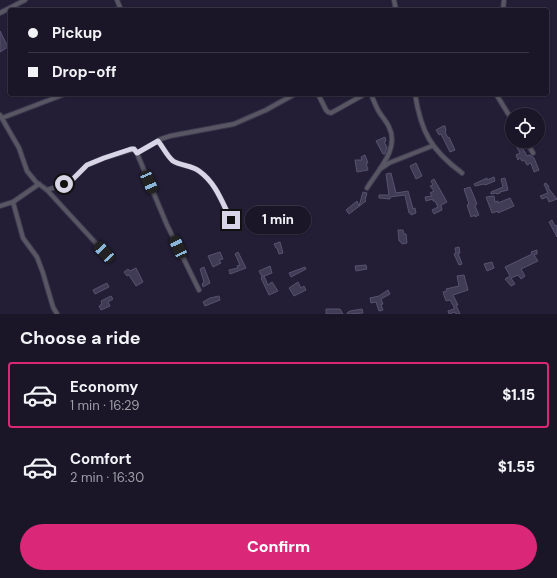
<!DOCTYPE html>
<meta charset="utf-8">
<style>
:root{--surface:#1a1628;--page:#272334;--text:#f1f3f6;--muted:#9f9fa8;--line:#383545;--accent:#db2777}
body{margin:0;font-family:"DM Sans",sans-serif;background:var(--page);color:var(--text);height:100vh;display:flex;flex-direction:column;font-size:15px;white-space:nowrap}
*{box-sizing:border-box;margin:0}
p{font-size:13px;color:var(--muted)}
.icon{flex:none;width:22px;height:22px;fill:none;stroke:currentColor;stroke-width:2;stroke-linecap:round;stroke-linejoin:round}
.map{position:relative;height:314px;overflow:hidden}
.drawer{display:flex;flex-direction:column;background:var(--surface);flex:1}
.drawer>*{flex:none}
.guide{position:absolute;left:8px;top:8px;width:541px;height:88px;border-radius:4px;box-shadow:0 1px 3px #0004,0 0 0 1px var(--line);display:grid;align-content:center;height:88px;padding:0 20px;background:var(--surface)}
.buttons{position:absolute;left:505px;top:108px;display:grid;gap:8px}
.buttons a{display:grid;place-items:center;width:40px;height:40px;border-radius:50%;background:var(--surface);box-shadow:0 1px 3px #0004,0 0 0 1px var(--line);font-size:20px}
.end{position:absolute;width:18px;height:18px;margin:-9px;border:5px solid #d8d6e6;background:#111;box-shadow:0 0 0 2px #111}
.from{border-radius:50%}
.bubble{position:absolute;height:28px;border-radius:14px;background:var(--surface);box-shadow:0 1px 3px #0004,0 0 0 1px var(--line);font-size:13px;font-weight:800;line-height:28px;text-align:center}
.car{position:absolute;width:12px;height:24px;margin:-12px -6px;border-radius:5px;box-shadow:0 0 3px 1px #0007;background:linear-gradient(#222 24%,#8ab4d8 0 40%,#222 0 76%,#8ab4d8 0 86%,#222 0)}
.guide b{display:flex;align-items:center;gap:14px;height:38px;font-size:15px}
.guide b+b{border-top:1px solid var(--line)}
.guide i{width:10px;height:10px;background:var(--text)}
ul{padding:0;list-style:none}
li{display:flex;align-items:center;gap:12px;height:66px;margin:0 8px 6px;padding:0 12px;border:2px solid transparent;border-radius:4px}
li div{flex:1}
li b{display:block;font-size:15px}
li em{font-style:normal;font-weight:800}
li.selected{border-color:var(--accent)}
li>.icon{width:36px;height:36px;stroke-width:1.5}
h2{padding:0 20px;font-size:18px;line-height:48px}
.primary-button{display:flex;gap:8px;margin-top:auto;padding:8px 20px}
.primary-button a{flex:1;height:46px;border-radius:24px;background:var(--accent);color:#fff;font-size:16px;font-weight:800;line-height:46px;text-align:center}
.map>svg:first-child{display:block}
.building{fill:#403c56;stroke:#57536f}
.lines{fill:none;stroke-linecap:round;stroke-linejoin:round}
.minor-casing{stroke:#3c384f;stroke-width:6}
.minor{stroke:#585662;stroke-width:4}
.route{stroke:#d8d6e6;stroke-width:5}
</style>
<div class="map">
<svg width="557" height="314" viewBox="0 0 557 314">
<rect width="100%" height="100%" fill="#231e36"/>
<g class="building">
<polygon points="0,31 8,47 0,52"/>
<polygon points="443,126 445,126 446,131 445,132 448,138 449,137 455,150 450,152 441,134 439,135 436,130"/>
<polygon points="385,137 386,141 384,142 387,147 385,154 383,154 376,141"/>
<polygon points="519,142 527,156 530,155 534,158 539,170 534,172 531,163 527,165 524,160 522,161 520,158 518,160 516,155 520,153 515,144"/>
<polygon points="365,155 368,163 366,163 368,170 357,172 355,160 362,160 361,157"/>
<polygon points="416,163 422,176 416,179 410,166"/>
<polygon points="391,173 396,193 408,191 413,209 415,208 416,213 411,215 411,213 409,213 405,195 390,197 390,199 379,198 379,195 389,195 386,174"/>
<polygon points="494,177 495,181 485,185 484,184 475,186 474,184 487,178 487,180"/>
<polygon points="505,178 508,190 500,192 500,193 497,194 496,193 491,194 491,192 503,187 501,179"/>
<polygon points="434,179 447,202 441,205 442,210 434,214 432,210 438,207 435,201 433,201 433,199 426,201 425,197 432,196 430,193 434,191 430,186 433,185 431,181"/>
<polygon points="546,183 547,185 548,185 549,189 557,199 549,202 547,197 542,199 540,196 548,193 544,184"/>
<polygon points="470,187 477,204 475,206 479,215 475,217 475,215 471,217 467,205 469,204 464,189"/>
<polygon points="363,192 367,193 365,200 366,201 349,214 346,210 357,201 359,206"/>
<polygon points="494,196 495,202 498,201 498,203 510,198 514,206 498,213 498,211 492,213 486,197"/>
<polygon points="552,220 555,226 557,225 557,237 549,222"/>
<polygon points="398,230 403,230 404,234 406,234 407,243 402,244 400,241 399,241"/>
<polygon points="280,242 283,253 279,254 277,248 276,248 274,244"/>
<polygon points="459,247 460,253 458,253 462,264 459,265 454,254 456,253 455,248"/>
<polygon points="537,250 537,254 534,255 538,261 521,269 525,276 521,279 518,275 511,278 515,284 511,286 505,279 510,276 505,267 532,254 531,252"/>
<polygon points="220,252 223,259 219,260 221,263 213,267 208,256"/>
<polygon points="238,252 246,268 230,274 229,270 238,268 237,266 240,265 235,254"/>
<polygon points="492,262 494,268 487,271 484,264"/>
<polygon points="366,265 367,269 356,271 355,266"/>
<polygon points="270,266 272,273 262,277 259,271"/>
<polygon points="204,267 210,283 203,287 202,284 204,282 200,269"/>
<polygon points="305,267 306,269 291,277 289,273"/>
<polygon points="136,268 143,282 136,286 129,275 127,276 124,272 128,269 130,271"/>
<polygon points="464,275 468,290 453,295 458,305 456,305 460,314 456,314 455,312 449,314 448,311 454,309 454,307 450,300 446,301 443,292 447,291 446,289 459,286 457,276"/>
<polygon points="264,276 268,285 272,282 278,291 269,295 261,278"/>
<polygon points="298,282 301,288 304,286 306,290 294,296 289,288"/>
<polygon points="107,283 109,287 95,294 93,290"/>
<polygon points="388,290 390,294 381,299 383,304 381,305 383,310 379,311 376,302 371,303 370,298 379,296"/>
<polygon points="111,296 113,299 108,302 110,306 101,310 99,306 102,304 101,301"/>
<polygon points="219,296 220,300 205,306 203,302 210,298"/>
<polygon points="326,309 340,309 343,314 326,314"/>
<polygon points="362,309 363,313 347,314 347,313 350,311"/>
</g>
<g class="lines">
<g class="minor-casing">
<g id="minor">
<polyline points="117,0 121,10"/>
<polyline points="394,0 396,10"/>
<polyline points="503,10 504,0"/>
<polyline points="0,13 25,0"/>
<polyline points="318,94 326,110 328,112 331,113 365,94"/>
<path d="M415,94C421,132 431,150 462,173"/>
<polyline points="496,94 512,120"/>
<polyline points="0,115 19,148 27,171 36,182 47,190 104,252"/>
<polyline points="2,118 65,94"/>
<path d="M158,141C163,147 167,156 173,161C181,166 191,165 199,171C216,183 222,202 231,220"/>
<polyline points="526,141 533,153"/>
<polyline points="137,153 161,139 170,136 234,124 266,110 295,94"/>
<polyline points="380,169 389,163 432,146"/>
<path d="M367,188C378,170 400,149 389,127C386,120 380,115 377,108C375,104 373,99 371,94"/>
<polyline points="47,190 64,184 74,178 87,165 104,158 134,149 136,151 167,225 199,290"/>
<polyline points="13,202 23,238 37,257 43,273 53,307 57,314"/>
<polyline points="0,206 13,202 39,184"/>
</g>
</g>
<use href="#minor" class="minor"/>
</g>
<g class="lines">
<path class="route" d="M64,184L74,178L87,165L104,158L131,149H134L137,153L158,141C163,147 167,156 173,161C181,166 191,165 199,171C216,183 222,202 231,220"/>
</g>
</svg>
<div class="buttons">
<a><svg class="icon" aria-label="locate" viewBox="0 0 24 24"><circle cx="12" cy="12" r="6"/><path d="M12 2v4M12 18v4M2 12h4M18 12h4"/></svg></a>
</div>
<i class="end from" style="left:64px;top:184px"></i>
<i class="end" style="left:231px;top:220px"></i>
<div class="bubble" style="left:245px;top:206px;width:66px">1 min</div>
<i class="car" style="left:149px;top:182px;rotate:157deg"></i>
<i class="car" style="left:178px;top:247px;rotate:335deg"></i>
<i class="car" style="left:104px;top:252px;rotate:317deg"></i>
<div class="guide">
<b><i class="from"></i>Pickup</b>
<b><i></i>Drop-off</b>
</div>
</div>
<section class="drawer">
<h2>Choose a ride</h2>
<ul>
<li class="selected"><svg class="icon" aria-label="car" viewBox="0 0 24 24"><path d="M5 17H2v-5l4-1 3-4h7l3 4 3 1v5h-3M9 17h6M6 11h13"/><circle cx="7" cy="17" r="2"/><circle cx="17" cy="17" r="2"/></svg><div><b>Economy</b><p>1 min · 16:29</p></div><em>$1.15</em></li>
<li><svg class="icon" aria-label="car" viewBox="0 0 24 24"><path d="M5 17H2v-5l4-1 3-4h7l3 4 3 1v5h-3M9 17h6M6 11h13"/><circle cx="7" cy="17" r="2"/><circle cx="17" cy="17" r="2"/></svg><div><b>Comfort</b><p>2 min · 16:30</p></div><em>$1.55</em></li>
</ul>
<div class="primary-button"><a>Confirm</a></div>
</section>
